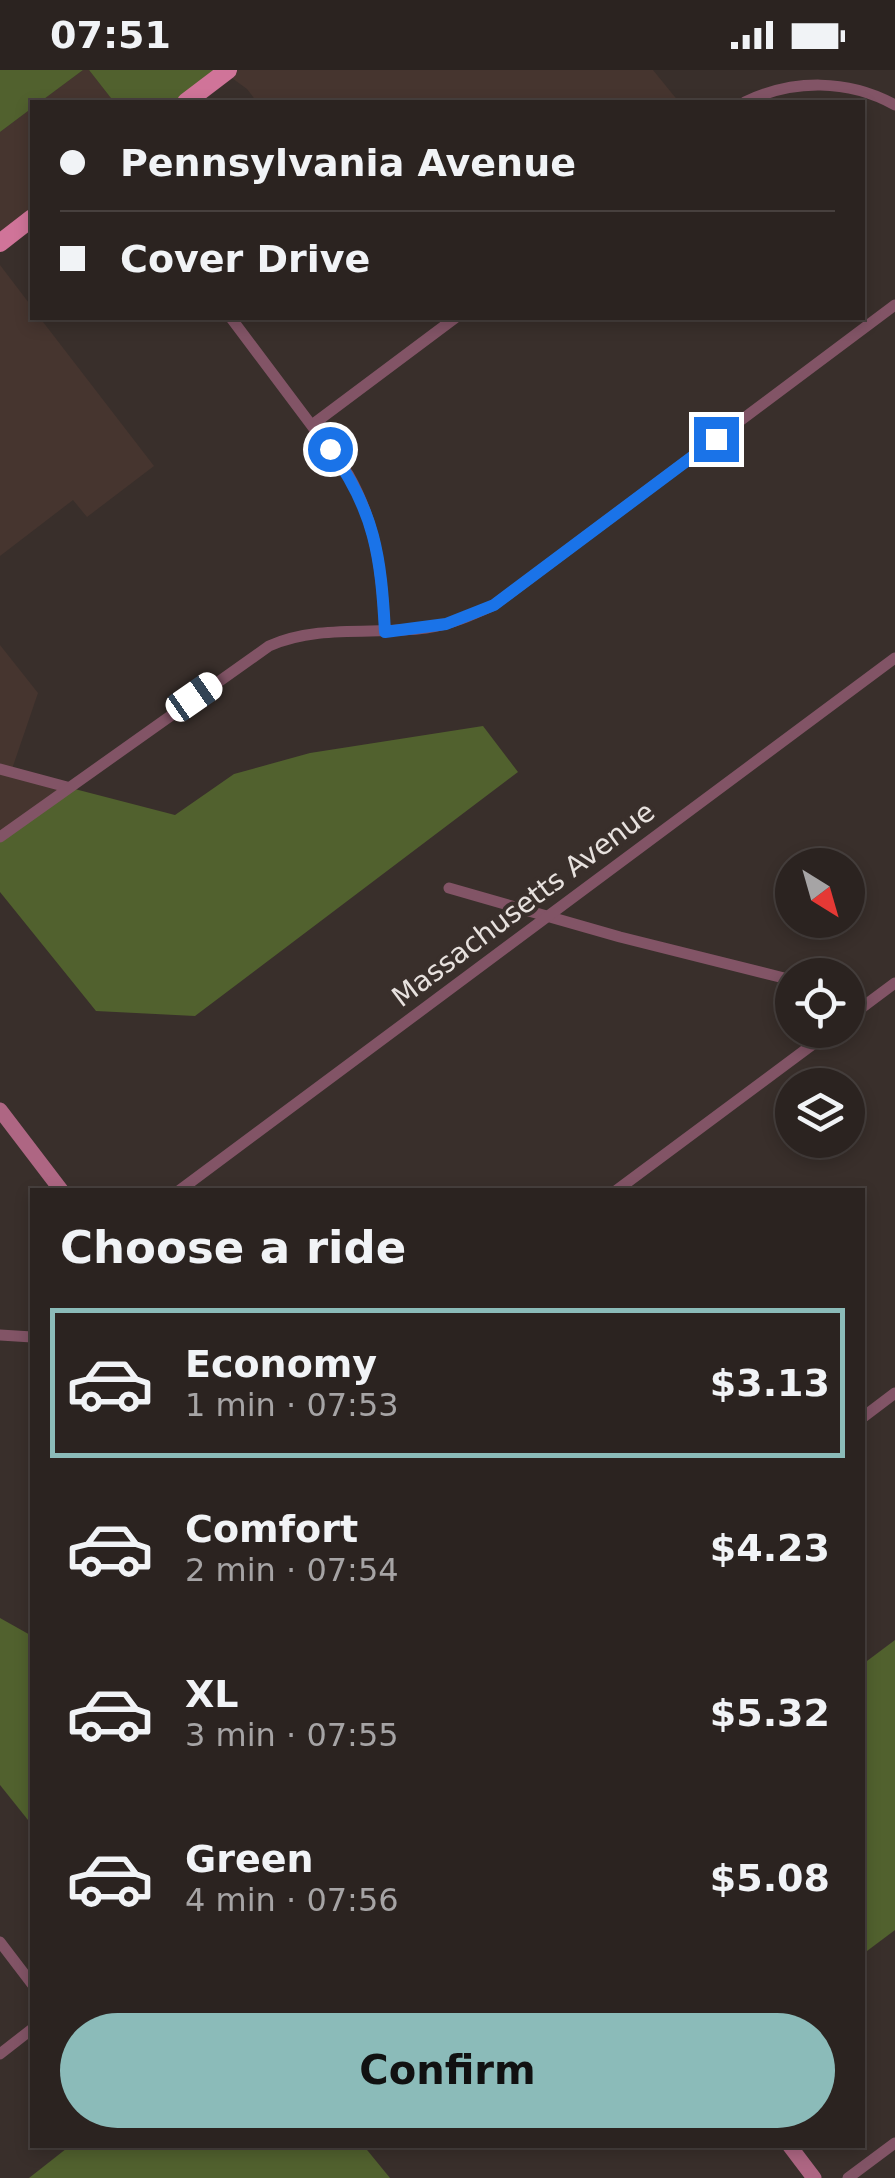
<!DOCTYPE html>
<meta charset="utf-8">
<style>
:root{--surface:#2b2320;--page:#372f2d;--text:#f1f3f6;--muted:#a6a4a5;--line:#47403e;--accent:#8bbbb9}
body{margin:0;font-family:"DejaVu Sans",sans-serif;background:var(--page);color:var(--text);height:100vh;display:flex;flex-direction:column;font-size:38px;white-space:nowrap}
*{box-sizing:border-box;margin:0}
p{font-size:32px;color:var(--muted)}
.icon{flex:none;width:55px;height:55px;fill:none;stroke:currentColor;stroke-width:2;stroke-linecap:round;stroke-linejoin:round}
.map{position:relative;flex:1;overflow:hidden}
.side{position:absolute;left:30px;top:1118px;width:835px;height:960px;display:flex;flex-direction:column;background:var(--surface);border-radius:0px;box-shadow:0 5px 15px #0003,0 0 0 2px var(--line)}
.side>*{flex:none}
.banner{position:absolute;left:30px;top:30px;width:835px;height:220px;border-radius:0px;box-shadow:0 5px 15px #0003,0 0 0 2px var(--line);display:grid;align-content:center;height:220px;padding:0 30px;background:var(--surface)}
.needle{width:65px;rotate:143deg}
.fabs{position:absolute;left:775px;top:778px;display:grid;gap:20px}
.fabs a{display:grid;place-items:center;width:90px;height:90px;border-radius:50%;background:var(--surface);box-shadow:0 5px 15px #0003,0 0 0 2px var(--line);font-size:50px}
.end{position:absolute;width:45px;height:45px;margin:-22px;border:12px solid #1a73e8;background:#fff;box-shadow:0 0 0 5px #fff}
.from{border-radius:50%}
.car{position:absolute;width:30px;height:60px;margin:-30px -15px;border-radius:12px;box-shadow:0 0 8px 2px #0007;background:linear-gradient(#fff 24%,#345 0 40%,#fff 0 76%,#345 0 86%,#fff 0)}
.banner b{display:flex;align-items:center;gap:35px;height:95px;font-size:38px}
.banner b+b{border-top:2px solid var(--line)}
.banner i{width:25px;height:25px;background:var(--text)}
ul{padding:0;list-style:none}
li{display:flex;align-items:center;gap:30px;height:150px;margin:0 20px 15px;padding:0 10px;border:5px solid transparent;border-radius:0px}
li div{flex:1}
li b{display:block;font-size:38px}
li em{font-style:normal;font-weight:700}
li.on{border-color:var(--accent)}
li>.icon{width:90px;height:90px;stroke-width:1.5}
h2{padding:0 30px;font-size:45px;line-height:120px}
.cta{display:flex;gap:20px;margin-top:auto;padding:20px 30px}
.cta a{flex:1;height:115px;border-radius:60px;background:var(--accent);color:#111;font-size:40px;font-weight:700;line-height:115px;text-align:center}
.status{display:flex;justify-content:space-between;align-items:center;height:70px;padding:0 50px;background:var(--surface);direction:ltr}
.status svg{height:28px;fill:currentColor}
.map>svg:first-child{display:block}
.built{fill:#46352f}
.green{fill:#51612e}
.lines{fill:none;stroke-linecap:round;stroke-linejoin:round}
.street{stroke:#825466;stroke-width:11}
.secondary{stroke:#ae6683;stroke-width:15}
.primary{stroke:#d07499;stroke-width:18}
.route{stroke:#1a73e8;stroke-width:12}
.labels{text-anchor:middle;stroke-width:8;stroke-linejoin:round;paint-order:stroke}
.street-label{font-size:28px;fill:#e7e1de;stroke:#392f2b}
</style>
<div class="status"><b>07:51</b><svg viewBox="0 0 49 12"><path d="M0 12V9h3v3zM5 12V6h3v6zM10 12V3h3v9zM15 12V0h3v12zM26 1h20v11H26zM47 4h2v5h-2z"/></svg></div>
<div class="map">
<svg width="895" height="2108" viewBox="0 0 895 2108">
<rect width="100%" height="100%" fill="#392f2b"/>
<g class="built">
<polygon points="83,0 89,0 114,32 40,32"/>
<polygon points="228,0 653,0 679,32 257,32 247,19 225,3"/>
<polygon points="32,38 32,148 0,173 0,62"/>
<polygon points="0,195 32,237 32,248 40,248 154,396 87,447 73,430 0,486"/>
<polygon points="0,575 38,623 11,702 67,717 0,767"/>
</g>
<g class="green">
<polygon points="0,0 83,0 40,32 32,32 32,38 0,62"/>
<polygon points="89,0 228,0 186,32 114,32"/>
<polygon points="483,656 518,702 195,946 96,941 0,822 0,767 67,717 175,745 234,704 310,683"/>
<polygon points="0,1548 32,1566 32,1755 0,1715"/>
<polygon points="895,1570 895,1860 863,1884 863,1594"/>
<polygon points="71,2075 363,2075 390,2108 29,2108"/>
</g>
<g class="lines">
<g class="street">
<path d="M745,32C793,9 848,9 895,35"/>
<path d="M231,248L348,404C377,455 382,504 385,561"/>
<polyline points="312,355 455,248"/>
<polyline points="0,699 67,717"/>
<path d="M0,767L269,576C318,554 375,565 426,558C450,555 472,545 494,535L895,235"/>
<polyline points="449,818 620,867 792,910"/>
<polyline points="848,926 865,935"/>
<polyline points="848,948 895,913"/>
<polyline points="180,1120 895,588"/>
<polyline points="617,1120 832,960"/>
<polyline points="0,1265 32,1267"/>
<polyline points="862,1348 895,1323"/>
<polyline points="0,1872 32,1914"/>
<polyline points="0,1984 32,1959"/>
<polyline points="848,2108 895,2073"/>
</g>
<g class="secondary">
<polyline points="0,1040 61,1120"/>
<polyline points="789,2075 814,2108"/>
</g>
<g class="primary">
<polyline points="186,32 228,0"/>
<polyline points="0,173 32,148"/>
</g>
</g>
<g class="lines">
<path class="route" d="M330,379C375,441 381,487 385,562L446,554L494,535L716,369"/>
</g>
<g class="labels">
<g class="street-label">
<text transform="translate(523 834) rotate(-37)" y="10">Massachusetts Avenue</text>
</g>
</g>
</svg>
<div class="fabs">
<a><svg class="needle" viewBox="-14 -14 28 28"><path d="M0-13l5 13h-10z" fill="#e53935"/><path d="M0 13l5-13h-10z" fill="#a6a4a5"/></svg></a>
<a><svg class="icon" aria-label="locate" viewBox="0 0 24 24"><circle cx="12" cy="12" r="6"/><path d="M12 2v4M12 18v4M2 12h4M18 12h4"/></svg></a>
<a><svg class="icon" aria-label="layers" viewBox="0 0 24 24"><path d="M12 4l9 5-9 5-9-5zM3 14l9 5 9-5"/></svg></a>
</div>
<i class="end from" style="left:330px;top:379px"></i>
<i class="end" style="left:716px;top:369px"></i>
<i class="car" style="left:194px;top:627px;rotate:55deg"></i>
<div class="banner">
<b><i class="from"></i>Pennsylvania Avenue</b>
<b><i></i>Cover Drive</b>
</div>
<section class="side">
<h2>Choose a ride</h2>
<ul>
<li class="on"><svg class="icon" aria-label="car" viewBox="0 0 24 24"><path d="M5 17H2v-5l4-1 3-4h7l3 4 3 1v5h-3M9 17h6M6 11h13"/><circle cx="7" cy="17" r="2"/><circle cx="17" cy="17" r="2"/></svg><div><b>Economy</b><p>1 min · 07:53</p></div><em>$3.13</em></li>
<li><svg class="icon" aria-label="car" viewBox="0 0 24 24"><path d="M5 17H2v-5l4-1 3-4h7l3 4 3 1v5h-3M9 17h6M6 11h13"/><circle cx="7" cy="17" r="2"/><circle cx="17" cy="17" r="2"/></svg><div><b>Comfort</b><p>2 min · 07:54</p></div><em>$4.23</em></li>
<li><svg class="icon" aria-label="car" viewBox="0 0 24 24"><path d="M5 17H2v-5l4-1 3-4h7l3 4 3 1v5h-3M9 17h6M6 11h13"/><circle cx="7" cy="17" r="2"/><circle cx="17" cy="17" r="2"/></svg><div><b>XL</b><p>3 min · 07:55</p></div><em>$5.32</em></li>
<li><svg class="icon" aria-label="car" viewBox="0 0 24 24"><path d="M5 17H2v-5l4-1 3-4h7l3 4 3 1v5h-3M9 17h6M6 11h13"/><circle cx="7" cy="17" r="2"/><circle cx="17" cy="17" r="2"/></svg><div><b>Green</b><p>4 min · 07:56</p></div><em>$5.08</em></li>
</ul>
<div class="cta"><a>Confirm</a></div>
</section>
</div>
